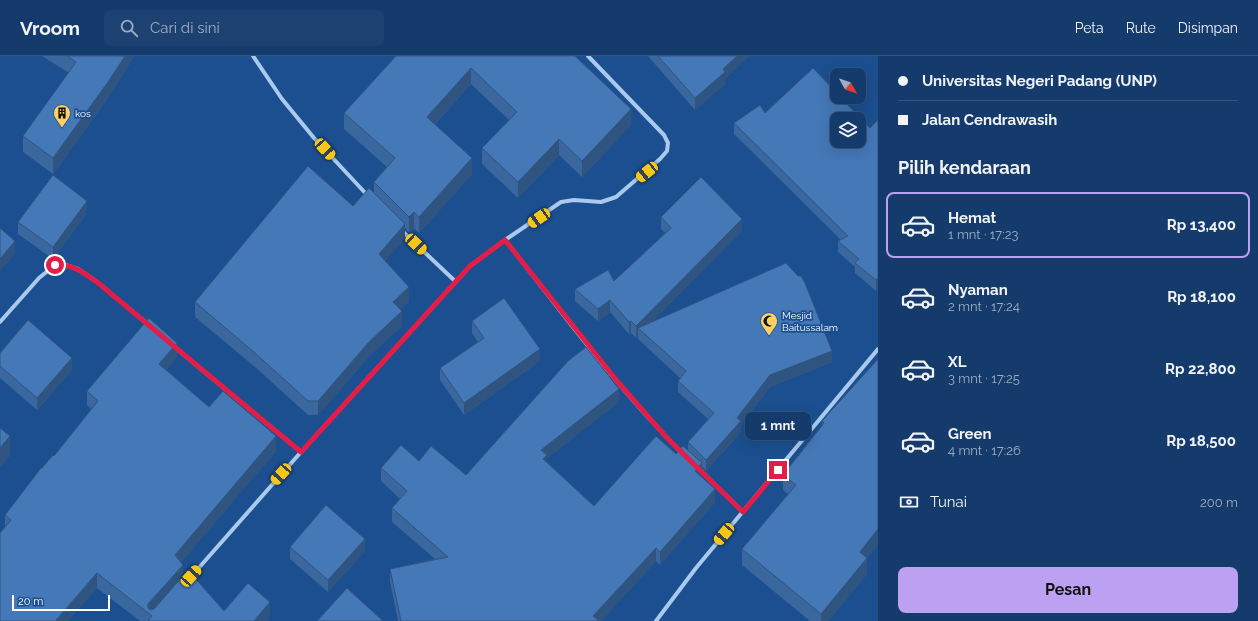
<!DOCTYPE html>
<html lang="id">
<meta charset="utf-8">
<style>
:root{--surface:#143b6b;--page:#1d4271;--text:#f1f3f6;--muted:#9dadc1;--line:#33557e;--accent:#bca0f2}
body{margin:0;font-family:Raleway,sans-serif;background:var(--page);color:var(--text);height:100vh;display:flex;flex-direction:column;font-size:15px;white-space:nowrap}
*{box-sizing:border-box;margin:0}
p{font-size:13px;color:var(--muted)}
.icon{flex:none;width:22px;height:22px;fill:none;stroke:currentColor;stroke-width:2;stroke-linecap:round;stroke-linejoin:round}
.map{position:relative;flex:1;overflow:hidden}
.drawer{display:flex;flex-direction:column;background:var(--surface);width:380px}
.drawer>*{flex:none}
.hud{display:grid;align-content:center;height:88px;padding:0 20px;background:var(--surface)}
.needle{width:26px;rotate:130deg}
.tools{position:absolute;left:830px;top:12px;display:grid;gap:8px}
.tools a{display:grid;place-items:center;width:36px;height:36px;border-radius:8px;background:var(--surface);box-shadow:0 4px 16px #0002,0 0 0 1px var(--line);font-size:20px}
.scale{position:absolute;left:12px;bottom:10px;width:98px;box-sizing:border-box;padding-left:4px;border:2px solid #fff;border-top:0;font-size:11px;line-height:14px;white-space:nowrap;color:#fff;-webkit-text-stroke:3px #1b4f8f;paint-order:stroke}
.end{position:absolute;width:18px;height:18px;margin:-9px;border:5px solid #e11d48;background:#fff;box-shadow:0 0 0 2px #fff}
.from{border-radius:50%}
.bubble{position:absolute;height:28px;border-radius:8px;background:var(--surface);box-shadow:0 4px 16px #0002,0 0 0 1px var(--line);font-size:13px;font-weight:700;line-height:28px;text-align:center}
.car{position:absolute;width:12px;height:24px;margin:-12px -6px;border-radius:5px;box-shadow:0 0 3px 1px #0007;background:linear-gradient(#f5c518 24%,#345 0 40%,#f5c518 0 76%,#345 0 86%,#f5c518 0)}
.hud b{display:flex;align-items:center;gap:14px;height:38px;font-size:15px}
.hud b+b{border-top:1px solid var(--line)}
.hud i{width:10px;height:10px;background:var(--text)}
ul{padding:0;list-style:none}
li{display:flex;align-items:center;gap:12px;height:66px;margin:0 8px 6px;padding:0 12px;border:2px solid transparent;border-radius:8px}
li div{flex:1}
li b{display:block;font-size:15px}
li em{font-style:normal;font-weight:700}
li.selected{border-color:var(--accent)}
li>.icon{width:36px;height:36px;stroke-width:1.5}
h2{padding:0 20px;font-size:18px;line-height:48px}
.pay{display:flex;align-items:center;gap:10px;height:44px;padding:0 20px;font-size:15px}
.pay p{margin-inline-start:auto}
.action{display:flex;gap:8px;margin-top:auto;padding:8px 20px}
.action a{flex:1;height:46px;border-radius:8px;background:var(--accent);color:#111;font-size:16px;font-weight:700;line-height:46px;text-align:center}
header{display:flex;align-items:center;gap:24px;box-sizing:border-box;height:56px;padding:0 20px;background:var(--surface);border-bottom:1px solid var(--line)}
header strong{font-size:19px}
nav{display:flex;gap:22px;margin-inline-start:auto;font-size:14px}
.search{width:280px;height:36px;background:var(--page);display:flex;align-items:center;gap:10px;box-sizing:border-box;padding:0 14px;border-radius:8px;color:var(--muted);font-size:15px}
main{display:flex;flex:1;min-height:0}
.map>svg:first-child{display:block}
.lines{fill:none;stroke-linecap:round;stroke-linejoin:round}
.street{stroke:#a9c9ee;stroke-width:4}
.wall{fill:#3a679d}
.shaded-wall{fill:#305480}
.building{fill:#4478b7;stroke:#305480;fill-rule:evenodd}
.route{stroke:#e11d48;stroke-width:5}
.labels{text-anchor:middle;stroke-width:3.5;stroke-linejoin:round;paint-order:stroke}
.poi-label{font-size:10px;fill:#fff;stroke:#1b4f8f;text-anchor:start}
</style>
<header>
<strong>Vroom</strong>
<div class="search"><svg class="icon" aria-label="search" viewBox="0 0 24 24"><circle cx="10" cy="10" r="6"/><path d="M15 15l6 6"/></svg>Cari di sini</div>
<nav><a>Peta</a><a>Rute</a><a>Disimpan</a></nav>
</header>
<main>
<div class="map">
<svg width="878" height="565" viewBox="0 0 878 565">
<rect width="100%" height="100%" fill="#1b4f8f"/>
<g class="lines">
<g class="street">
<polyline points="253,0 282,43 314,82 369,141"/>
<polyline points="401,174 456,226"/>
<polyline points="505,184 561,146 574,144 601,146 616,141 660,103 667,95 668,87 664,79 588,0"/>
<polyline points="0,266 39,222 55,209 66,209 78,213 97,226 149,269"/>
<polyline points="172,289 301,396"/>
<polyline points="699,413 743,456"/>
<path d="M189,523L301,396L470,210L505,184C562,256 617,332 682,397"/>
<polyline points="656,565 696,512 878,293"/>
</g>
</g>
<g class="wall">
<polygon points="42,0 134,0 108,42 53,118 23,96 23,80 69,17"/>
<polygon points="396,0 575,0 631,69 582,121 559,99 518,142 482,108 482,92 509,64 471,28 435,68 472,118 419,177 414,172 409,177 405,172 405,182 385,205 409,245 400,253 402,270 369,300 318,359 308,359 255,311 195,261 195,246 374,137 374,126 387,111 344,73 344,57"/>
<polygon points="648,0 749,0 725,23 725,28 695,54"/>
<polygon points="878,64 878,232 876,235 855,217 855,211 838,196 838,185 841,184 734,78 734,67 870,72"/>
<polygon points="87,157 53,203 18,178 18,166"/>
<polygon points="661,161 742,175 652,265 832,306 770,331 741,369 741,376 706,415 702,411 701,421 715,446 660,509 656,505 601,565 398,565 390,526 390,513 435,503 392,466 392,452 400,443 381,425 381,412 419,405 466,419 619,346 547,402 547,406 594,450 676,398 688,394 688,386 708,363 678,336 678,325 680,322 638,283 638,280 636,282 631,277 629,278 610,256 598,265 575,245 575,233 614,225 665,177 661,173"/>
<polygon points="472,265 540,305 464,359 440,324 440,312 478,286 472,277"/>
<polygon points="0,297 72,314 37,354 0,322"/>
<polygon points="177,301 166,314 209,351 276,395 181,506 183,519 224,555 270,560 267,565 140,565 97,532 68,565 0,565 5,471 5,459 42,412 54,400 91,353 87,349 87,335"/>
<polygon points="878,303 867,503 867,518 828,565 810,565 742,509 742,493 788,438 783,434 783,419 822,369 822,365"/>
<polygon points="290,491 365,495 328,536 290,503"/>
</g>
<g class="shaded-wall">
<polygon points="125,0 134,0 108,42 53,118 53,102"/>
<polygon points="737,0 749,0 725,23 725,28 695,54 695,42 723,13"/>
<polygon points="471,12 471,28 427,76 427,61"/>
<polygon points="631,53 631,69 582,121 582,105"/>
<polygon points="559,83 559,99 518,142 518,126"/>
<polygon points="472,102 472,118 419,177 419,161"/>
<polygon points="87,145 87,157 53,203 53,191"/>
<polygon points="414,156 414,172 409,177 409,161"/>
<polygon points="742,163 742,175 642,276 638,272 638,280 636,282 636,270"/>
<polygon points="405,168 405,182 379,213 379,198"/>
<polygon points="15,185 15,198 0,215 0,203"/>
<polygon points="878,222 878,232 876,235 876,224"/>
<polygon points="409,231 409,245 393,260 393,246"/>
<polygon points="610,244 610,256 598,265 598,253"/>
<polygon points="402,255 402,270 369,300 318,359 318,345 369,286"/>
<polygon points="631,265 631,277 629,278 629,266"/>
<polygon points="177,287 177,301 159,323 159,308"/>
<polygon points="540,293 540,305 464,359 464,347"/>
<polygon points="832,295 832,306 770,331 741,369 741,376 706,415 706,404 737,362 770,319"/>
<polygon points="72,302 72,314 37,354 37,342"/>
<polygon points="619,333 619,346 547,402 547,412 541,394"/>
<polygon points="10,380 10,400 0,412 0,392"/>
<polygon points="276,380 276,395 175,514 175,499"/>
<polygon points="702,407 702,421 695,415"/>
<polygon points="715,433 715,446 660,509 660,496"/>
<polygon points="878,473 878,489 867,503 867,518 828,565 821,565 821,558 860,496"/>
<polygon points="365,483 365,495 328,536 328,524"/>
<polygon points="656,492 656,505 601,565 593,565 593,560"/>
<polygon points="183,509 183,523 151,559 148,557 148,548"/>
<polygon points="97,517 97,532 68,565 56,565"/>
<polygon points="270,546 270,560 267,565 254,565"/>
</g>
<g class="building">
<polygon points="67,0 125,0 108,26 53,102 23,80 76,6"/>
<polygon points="396,0 575,0 631,53 582,105 559,83 518,126 482,92 517,56 471,12 427,61 472,102 419,161 414,156 409,161 374,126 395,102 344,57"/>
<polygon points="658,0 737,0 723,13 725,16 695,42"/>
<path d="M813,12L837,37V41H840L870,72L878,64V222L876,224L855,207L859,203L838,185L848,180L734,67L760,49L765,57ZM837,63H859V85H837Z"/>
<polygon points="308,110 353,150 369,132 405,168 379,198 409,231 393,246 402,255 369,286 318,345 308,345 255,297 195,246"/>
<polygon points="53,119 87,145 53,191 18,166"/>
<polygon points="701,121 742,163 636,270 631,265 629,266 610,244 598,253 575,233 608,214 614,225 671,172 661,161"/>
<polygon points="0,172 15,185 0,203"/>
<polygon points="786,207 798,220 801,220 805,227 832,295 770,319 737,362 741,365 706,404 688,386 714,357 678,325 686,315 638,272"/>
<polygon points="504,242 540,293 464,347 440,312 484,282 472,265"/>
<polygon points="149,262 177,287 159,308 209,351 223,335 276,380 175,499 183,509 148,548 148,552 151,554 154,553 188,514 224,555 248,527 270,546 254,565 148,565 152,560 97,517 56,564 57,565 0,565 0,477 11,464 5,459 41,412 42,412 53,399 54,400 98,345 87,335"/>
<polygon points="28,264 72,302 37,342 0,310 0,297"/>
<polygon points="586,291 619,333 541,394 547,399 543,403 594,450 656,380 676,398 683,390 702,407 695,415 715,433 660,496 656,492 593,560 599,565 401,565 390,513 448,501 392,452 407,435 381,412 401,389 419,405 431,390 466,419 568,305"/>
<polygon points="878,303 878,473 860,496 867,502 821,558 742,493 796,429 783,419 824,367 822,365"/>
<polygon points="0,372 10,380 0,392"/>
<polygon points="326,449 365,483 328,524 290,491"/>
<polygon points="347,532 383,565 317,565"/>
</g>
<g class="lines">
<path class="route" d="M55,209C74,208 82,216 97,226L301,396L470,210L505,184L617,325L667,382L743,456L778,414"/>
</g>
<defs>
<g id="building-pin" transform="scale(0.9)"><path d="M0 17L-7.5 6A9.5 9.5 0 1 1 7.5 6Z" fill="#ffd166" stroke="#1b4f8f"/><path d="M-4-6H4V6H1V3H-1V6H-4ZM-2.5-4.3h1.7v1.8h-1.7ZM.8-4.3h1.7v1.8H.8ZM-2.5-1h1.7V.8h-1.7ZM.8-1h1.7V.8H.8Z" fill="#111"/></g>
<g id="mosque-pin" transform="scale(0.9)"><path d="M0 17L-7.5 6A9.5 9.5 0 1 1 7.5 6Z" fill="#ffd166" stroke="#1b4f8f"/><path d="M3.5-4.9A6 6 0 1 0 3.5 4.9A5 5 0 1 1 3.5-4.9Z" fill="#111"/></g>
</defs>
<g fill-rule="evenodd">
<use href="#building-pin" x="62" y="57"/>
<use href="#mosque-pin" x="769" y="265"/>
</g>
<g class="labels">
<g class="poi-label">
<text x="75" y="61">kos</text>
<text x="782" y="263">Mesjid<tspan x="782" dy="12">Baitussalam</tspan></text>
</g>
</g>
</svg>
<div class="tools">
<a><svg class="needle" viewBox="-14 -14 28 28"><path d="M0-13l5 13h-10z" fill="#e53935"/><path d="M0 13l5-13h-10z" fill="#9dadc1"/></svg></a>
<a><svg class="icon" aria-label="layers" viewBox="0 0 24 24"><path d="M12 4l9 5-9 5-9-5zM3 14l9 5 9-5"/></svg></a>
</div>
<div class="scale">20 m</div>
<i class="end from" style="left:55px;top:209px"></i>
<i class="end" style="left:778px;top:414px"></i>
<div class="bubble" style="left:745px;top:356px;width:66px">1 mnt</div>
<i class="car" style="left:325px;top:93px;rotate:138deg"></i>
<i class="car" style="left:647px;top:116px;rotate:231deg"></i>
<i class="car" style="left:539px;top:162px;rotate:236deg"></i>
<i class="car" style="left:416px;top:188px;rotate:133deg"></i>
<i class="car" style="left:281px;top:418px;rotate:222deg"></i>
<i class="car" style="left:724px;top:478px;rotate:220deg"></i>
<i class="car" style="left:191px;top:520px;rotate:42deg"></i>
</div>
<section class="drawer">
<div class="hud">
<b><i class="from"></i>Universitas Negeri Padang (UNP)</b>
<b><i></i>Jalan Cendrawasih</b>
</div>
<h2>Pilih kendaraan</h2>
<ul>
<li class="selected"><svg class="icon" aria-label="car" viewBox="0 0 24 24"><path d="M5 17H2v-5l4-1 3-4h7l3 4 3 1v5h-3M9 17h6M6 11h13"/><circle cx="7" cy="17" r="2"/><circle cx="17" cy="17" r="2"/></svg><div><b>Hemat</b><p>1 mnt · 17:23</p></div><em>Rp 13,400</em></li>
<li><svg class="icon" aria-label="car" viewBox="0 0 24 24"><path d="M5 17H2v-5l4-1 3-4h7l3 4 3 1v5h-3M9 17h6M6 11h13"/><circle cx="7" cy="17" r="2"/><circle cx="17" cy="17" r="2"/></svg><div><b>Nyaman</b><p>2 mnt · 17:24</p></div><em>Rp 18,100</em></li>
<li><svg class="icon" aria-label="car" viewBox="0 0 24 24"><path d="M5 17H2v-5l4-1 3-4h7l3 4 3 1v5h-3M9 17h6M6 11h13"/><circle cx="7" cy="17" r="2"/><circle cx="17" cy="17" r="2"/></svg><div><b>XL</b><p>3 mnt · 17:25</p></div><em>Rp 22,800</em></li>
<li><svg class="icon" aria-label="car" viewBox="0 0 24 24"><path d="M5 17H2v-5l4-1 3-4h7l3 4 3 1v5h-3M9 17h6M6 11h13"/><circle cx="7" cy="17" r="2"/><circle cx="17" cy="17" r="2"/></svg><div><b>Green</b><p>4 mnt · 17:26</p></div><em>Rp 18,500</em></li>
</ul>
<div class="pay"><svg class="icon" aria-label="cash" viewBox="0 0 24 24"><path d="M3 7h18v10H3z"/><circle cx="12" cy="12" r="2"/></svg>Tunai<p>200 m</p></div>
<div class="action"><a>Pesan</a></div>
</section>
</main>
